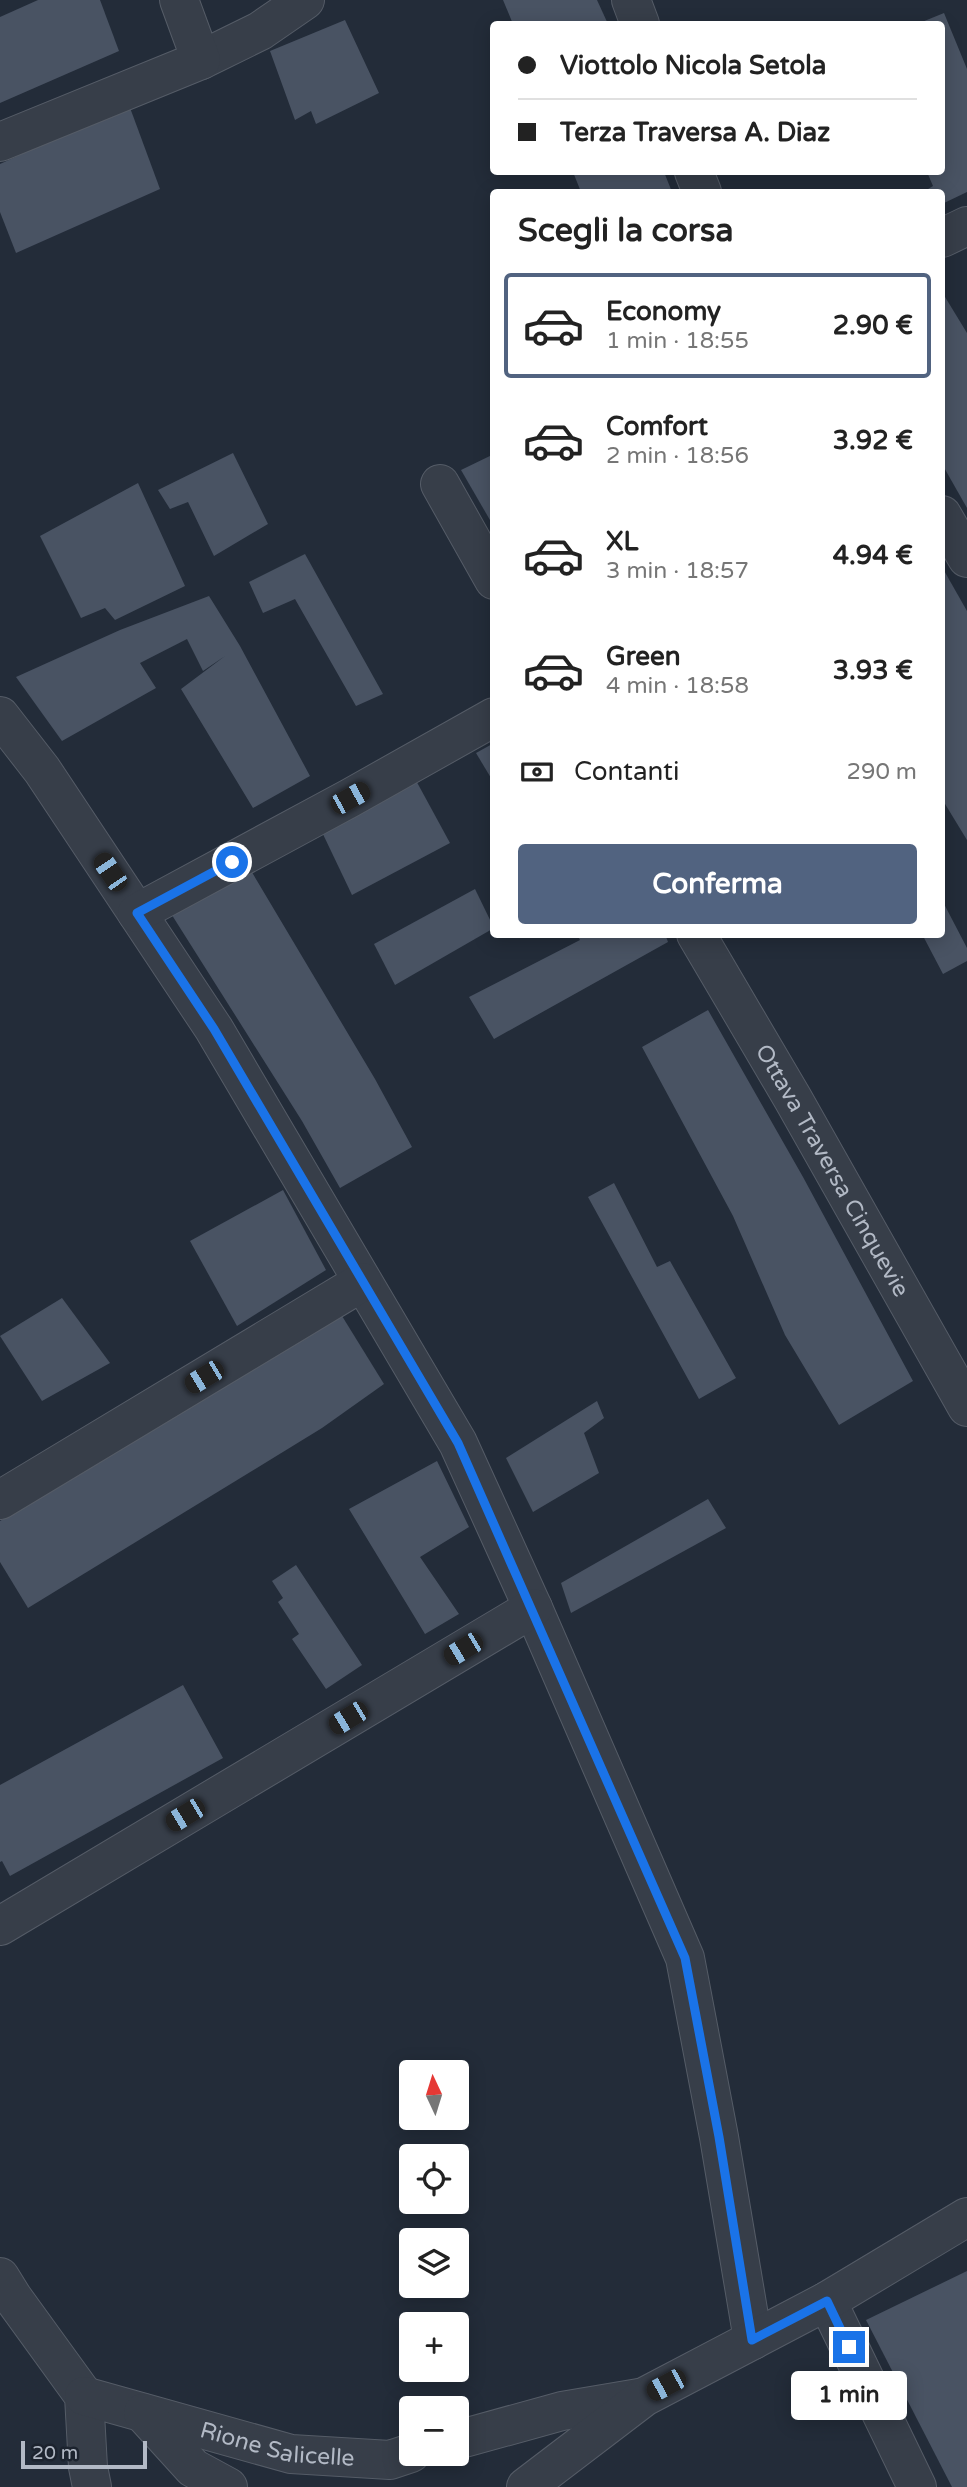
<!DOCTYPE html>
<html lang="it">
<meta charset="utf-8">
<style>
:root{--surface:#fff;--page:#f6f6f6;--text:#222;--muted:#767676;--line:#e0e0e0;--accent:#516380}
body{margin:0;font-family:"Varela Round",sans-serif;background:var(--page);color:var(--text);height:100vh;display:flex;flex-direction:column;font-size:26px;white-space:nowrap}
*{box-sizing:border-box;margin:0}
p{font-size:23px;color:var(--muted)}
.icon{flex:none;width:38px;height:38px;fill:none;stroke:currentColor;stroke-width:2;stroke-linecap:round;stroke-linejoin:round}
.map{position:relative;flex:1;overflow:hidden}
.side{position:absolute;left:490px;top:189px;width:455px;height:749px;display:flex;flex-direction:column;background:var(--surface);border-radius:7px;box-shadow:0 4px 18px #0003}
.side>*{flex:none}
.top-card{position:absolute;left:490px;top:21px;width:455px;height:154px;border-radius:7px;box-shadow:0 4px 18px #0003;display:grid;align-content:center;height:154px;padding:0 28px;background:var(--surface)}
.needle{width:46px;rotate:356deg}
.controls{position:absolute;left:399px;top:2060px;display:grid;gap:14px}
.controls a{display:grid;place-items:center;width:70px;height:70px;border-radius:7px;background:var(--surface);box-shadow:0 4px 18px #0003;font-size:35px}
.scale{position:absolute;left:21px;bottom:18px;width:126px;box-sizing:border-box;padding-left:7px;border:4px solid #b2b9c5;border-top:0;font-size:19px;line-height:24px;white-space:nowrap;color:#b2b9c5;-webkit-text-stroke:5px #1c232e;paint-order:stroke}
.end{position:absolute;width:32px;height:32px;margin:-16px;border:9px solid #1a73e8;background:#fff;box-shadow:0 0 0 4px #fff}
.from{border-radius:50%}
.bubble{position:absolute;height:49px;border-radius:7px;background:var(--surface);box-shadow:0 4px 18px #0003;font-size:23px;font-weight:800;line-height:49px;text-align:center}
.car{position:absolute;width:21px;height:42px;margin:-21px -10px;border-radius:9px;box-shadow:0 0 5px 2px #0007;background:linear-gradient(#222 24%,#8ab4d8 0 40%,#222 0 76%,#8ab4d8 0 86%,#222 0)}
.top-card b{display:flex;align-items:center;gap:24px;height:66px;font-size:26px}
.top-card b+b{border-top:2px solid var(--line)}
.top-card i{width:18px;height:18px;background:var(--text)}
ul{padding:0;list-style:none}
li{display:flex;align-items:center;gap:21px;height:105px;margin:0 14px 10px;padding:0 14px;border:4px solid transparent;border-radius:7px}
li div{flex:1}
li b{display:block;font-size:26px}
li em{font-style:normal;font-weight:800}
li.selected{border-color:var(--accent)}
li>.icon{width:63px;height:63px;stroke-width:1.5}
h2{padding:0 28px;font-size:32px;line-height:84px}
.pay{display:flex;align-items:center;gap:18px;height:77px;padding:0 28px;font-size:26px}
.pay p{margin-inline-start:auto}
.primary-button{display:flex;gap:14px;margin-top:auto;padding:14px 28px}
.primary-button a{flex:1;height:80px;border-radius:7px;background:var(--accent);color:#fff;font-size:28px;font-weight:800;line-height:80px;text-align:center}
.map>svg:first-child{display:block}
.building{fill:#495363}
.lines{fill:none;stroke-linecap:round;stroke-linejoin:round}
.minor-casing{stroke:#555c67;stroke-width:40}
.minor{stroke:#373e49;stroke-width:38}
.route{stroke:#1a73e8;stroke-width:9}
.labels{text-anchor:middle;stroke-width:5;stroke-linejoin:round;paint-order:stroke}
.street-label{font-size:23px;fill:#b2b9c5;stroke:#1c232e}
</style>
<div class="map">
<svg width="967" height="2487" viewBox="0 0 967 2487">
<rect width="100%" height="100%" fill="#232c39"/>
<g class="building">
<polygon points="38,0 100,0 119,51 0,103 0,17"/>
<polygon points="503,0 597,0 608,24 513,24"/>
<polygon points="944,13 967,69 967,192 942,204 942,192 923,192 933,186 927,172 942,172 942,24 917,24"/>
<polygon points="345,20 379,93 316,124 311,111 295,120 270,51"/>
<polygon points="129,105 160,189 16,253 0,212 0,164"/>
<polygon points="573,172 664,172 672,192 581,192"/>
<polygon points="942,292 967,333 967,508 942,464"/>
<polygon points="233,453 268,524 214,556 188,502 170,509 158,490"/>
<polygon points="494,454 494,527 461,470"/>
<polygon points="138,483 185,586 115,620 105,608 81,618 40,536"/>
<polygon points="305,554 383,694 356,706 295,599 263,613 249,582"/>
<polygon points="942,567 967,611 967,840 942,799"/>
<polygon points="209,596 240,646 310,776 253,808 181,689 225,656 203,671 187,639 140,663 156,688 62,741 16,677 120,630"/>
<polygon points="494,743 494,783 476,753"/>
<polygon points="413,775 450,843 352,895 321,830"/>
<polygon points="250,869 375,1079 412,1147 340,1188 302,1121 170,912"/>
<polygon points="475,889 494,928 395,985 374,944"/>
<polygon points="942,900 967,948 967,961 943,974 922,934 942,934"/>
<polygon points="577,934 665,934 668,942 494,1039 469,997 580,940"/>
<polygon points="708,1010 803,1177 913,1381 839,1425 785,1335 733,1216 642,1047"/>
<polygon points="614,1183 657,1267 670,1261 736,1378 699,1399 588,1197"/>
<polygon points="283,1190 326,1270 237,1326 190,1241"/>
<polygon points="62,1298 110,1363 42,1401 0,1336"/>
<polygon points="342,1316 384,1384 322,1428 28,1608 0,1562 0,1521"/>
<polygon points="597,1401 604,1418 584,1433 599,1473 533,1512 506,1458"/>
<polygon points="437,1461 469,1527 420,1557 459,1614 425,1634 349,1509"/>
<polygon points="708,1499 726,1528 571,1613 561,1583"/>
<polygon points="296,1565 362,1665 326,1689 292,1639 299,1634 278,1602 283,1598 272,1581"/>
<polygon points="183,1685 223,1758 10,1876 2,1861 0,1862 0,1785"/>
<polygon points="967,2271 967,2487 952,2487 866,2320"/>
</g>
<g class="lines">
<g class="minor-casing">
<g id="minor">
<polyline points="631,0 640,24"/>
<polyline points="201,60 260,31 305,0"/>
<polyline points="0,142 201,60 179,0"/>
<polyline points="694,172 702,192"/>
<polyline points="942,238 967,226"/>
<polyline points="440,484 494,580"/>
<polyline points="942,515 967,558"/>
<polyline points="0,716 42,770 214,1029 458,1443 533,1608 685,1958 719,2137 753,2340"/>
<polyline points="137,913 350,798 494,717"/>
<path id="s1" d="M696,934L793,1099L967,1407"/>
<polyline points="0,1500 362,1282"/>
<polyline points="0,1926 533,1608"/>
<polyline points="0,2277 13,2298 84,2396 88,2467 92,2487"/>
<polyline points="827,2301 917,2487"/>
<path id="s2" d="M84,2396L291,2454L390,2460L411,2453"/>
<polyline points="143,2413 193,2468 228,2487"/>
<polyline points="457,2440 562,2411 639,2398"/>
<polyline points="526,2487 644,2397 827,2301 967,2217"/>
</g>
</g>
<use href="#minor" class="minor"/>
</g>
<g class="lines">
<polyline class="route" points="232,862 137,913 214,1029 458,1443 685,1958 719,2137 752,2340 827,2301 849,2347"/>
</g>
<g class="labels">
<g class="street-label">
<text dy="8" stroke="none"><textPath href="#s1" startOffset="273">Ottava Traversa Cinquevie</textPath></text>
<text dy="8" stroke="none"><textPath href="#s2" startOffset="200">Rione Salicelle</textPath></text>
</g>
</g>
</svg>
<div class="controls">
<a><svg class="needle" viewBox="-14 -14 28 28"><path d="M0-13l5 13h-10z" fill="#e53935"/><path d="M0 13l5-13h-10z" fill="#767676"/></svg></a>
<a><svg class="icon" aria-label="locate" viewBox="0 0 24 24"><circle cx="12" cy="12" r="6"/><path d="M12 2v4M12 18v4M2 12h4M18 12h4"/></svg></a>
<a><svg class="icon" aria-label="layers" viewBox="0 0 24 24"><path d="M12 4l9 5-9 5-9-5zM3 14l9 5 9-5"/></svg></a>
<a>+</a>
<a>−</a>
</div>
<div class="scale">20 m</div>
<i class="end from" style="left:232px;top:862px"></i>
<i class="end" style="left:849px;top:2347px"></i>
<div class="bubble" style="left:791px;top:2371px;width:116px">1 min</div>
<i class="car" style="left:350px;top:798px;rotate:61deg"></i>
<i class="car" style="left:110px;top:872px;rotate:326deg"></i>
<i class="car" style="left:204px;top:1377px;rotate:239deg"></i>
<i class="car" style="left:463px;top:1649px;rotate:239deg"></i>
<i class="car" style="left:348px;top:1718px;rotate:239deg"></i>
<i class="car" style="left:185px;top:1815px;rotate:239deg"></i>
<i class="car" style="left:666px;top:2385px;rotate:242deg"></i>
<div class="top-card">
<b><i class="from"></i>Viottolo Nicola Setola</b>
<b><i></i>Terza Traversa A. Diaz</b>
</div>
<section class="side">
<h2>Scegli la corsa</h2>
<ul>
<li class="selected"><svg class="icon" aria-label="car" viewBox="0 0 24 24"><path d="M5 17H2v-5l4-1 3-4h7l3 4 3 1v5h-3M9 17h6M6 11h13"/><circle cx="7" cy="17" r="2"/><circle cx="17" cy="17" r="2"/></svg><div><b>Economy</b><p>1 min · 18:55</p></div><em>2.90 €</em></li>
<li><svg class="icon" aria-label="car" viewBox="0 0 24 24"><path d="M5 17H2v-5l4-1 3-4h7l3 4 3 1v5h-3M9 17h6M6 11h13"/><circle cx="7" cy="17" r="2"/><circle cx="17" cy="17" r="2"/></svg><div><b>Comfort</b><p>2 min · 18:56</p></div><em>3.92 €</em></li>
<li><svg class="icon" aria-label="car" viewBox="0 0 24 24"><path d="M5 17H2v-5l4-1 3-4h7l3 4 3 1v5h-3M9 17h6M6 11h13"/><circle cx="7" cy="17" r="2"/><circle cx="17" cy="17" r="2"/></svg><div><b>XL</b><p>3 min · 18:57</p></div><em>4.94 €</em></li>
<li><svg class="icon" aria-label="car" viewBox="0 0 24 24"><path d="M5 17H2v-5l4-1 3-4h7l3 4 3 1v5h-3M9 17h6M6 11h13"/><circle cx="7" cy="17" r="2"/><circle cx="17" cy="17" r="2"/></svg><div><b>Green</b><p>4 min · 18:58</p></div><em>3.93 €</em></li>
</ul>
<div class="pay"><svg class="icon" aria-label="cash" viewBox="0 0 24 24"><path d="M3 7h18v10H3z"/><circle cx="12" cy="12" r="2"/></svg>Contanti<p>290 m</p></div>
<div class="primary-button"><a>Conferma</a></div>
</section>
</div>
